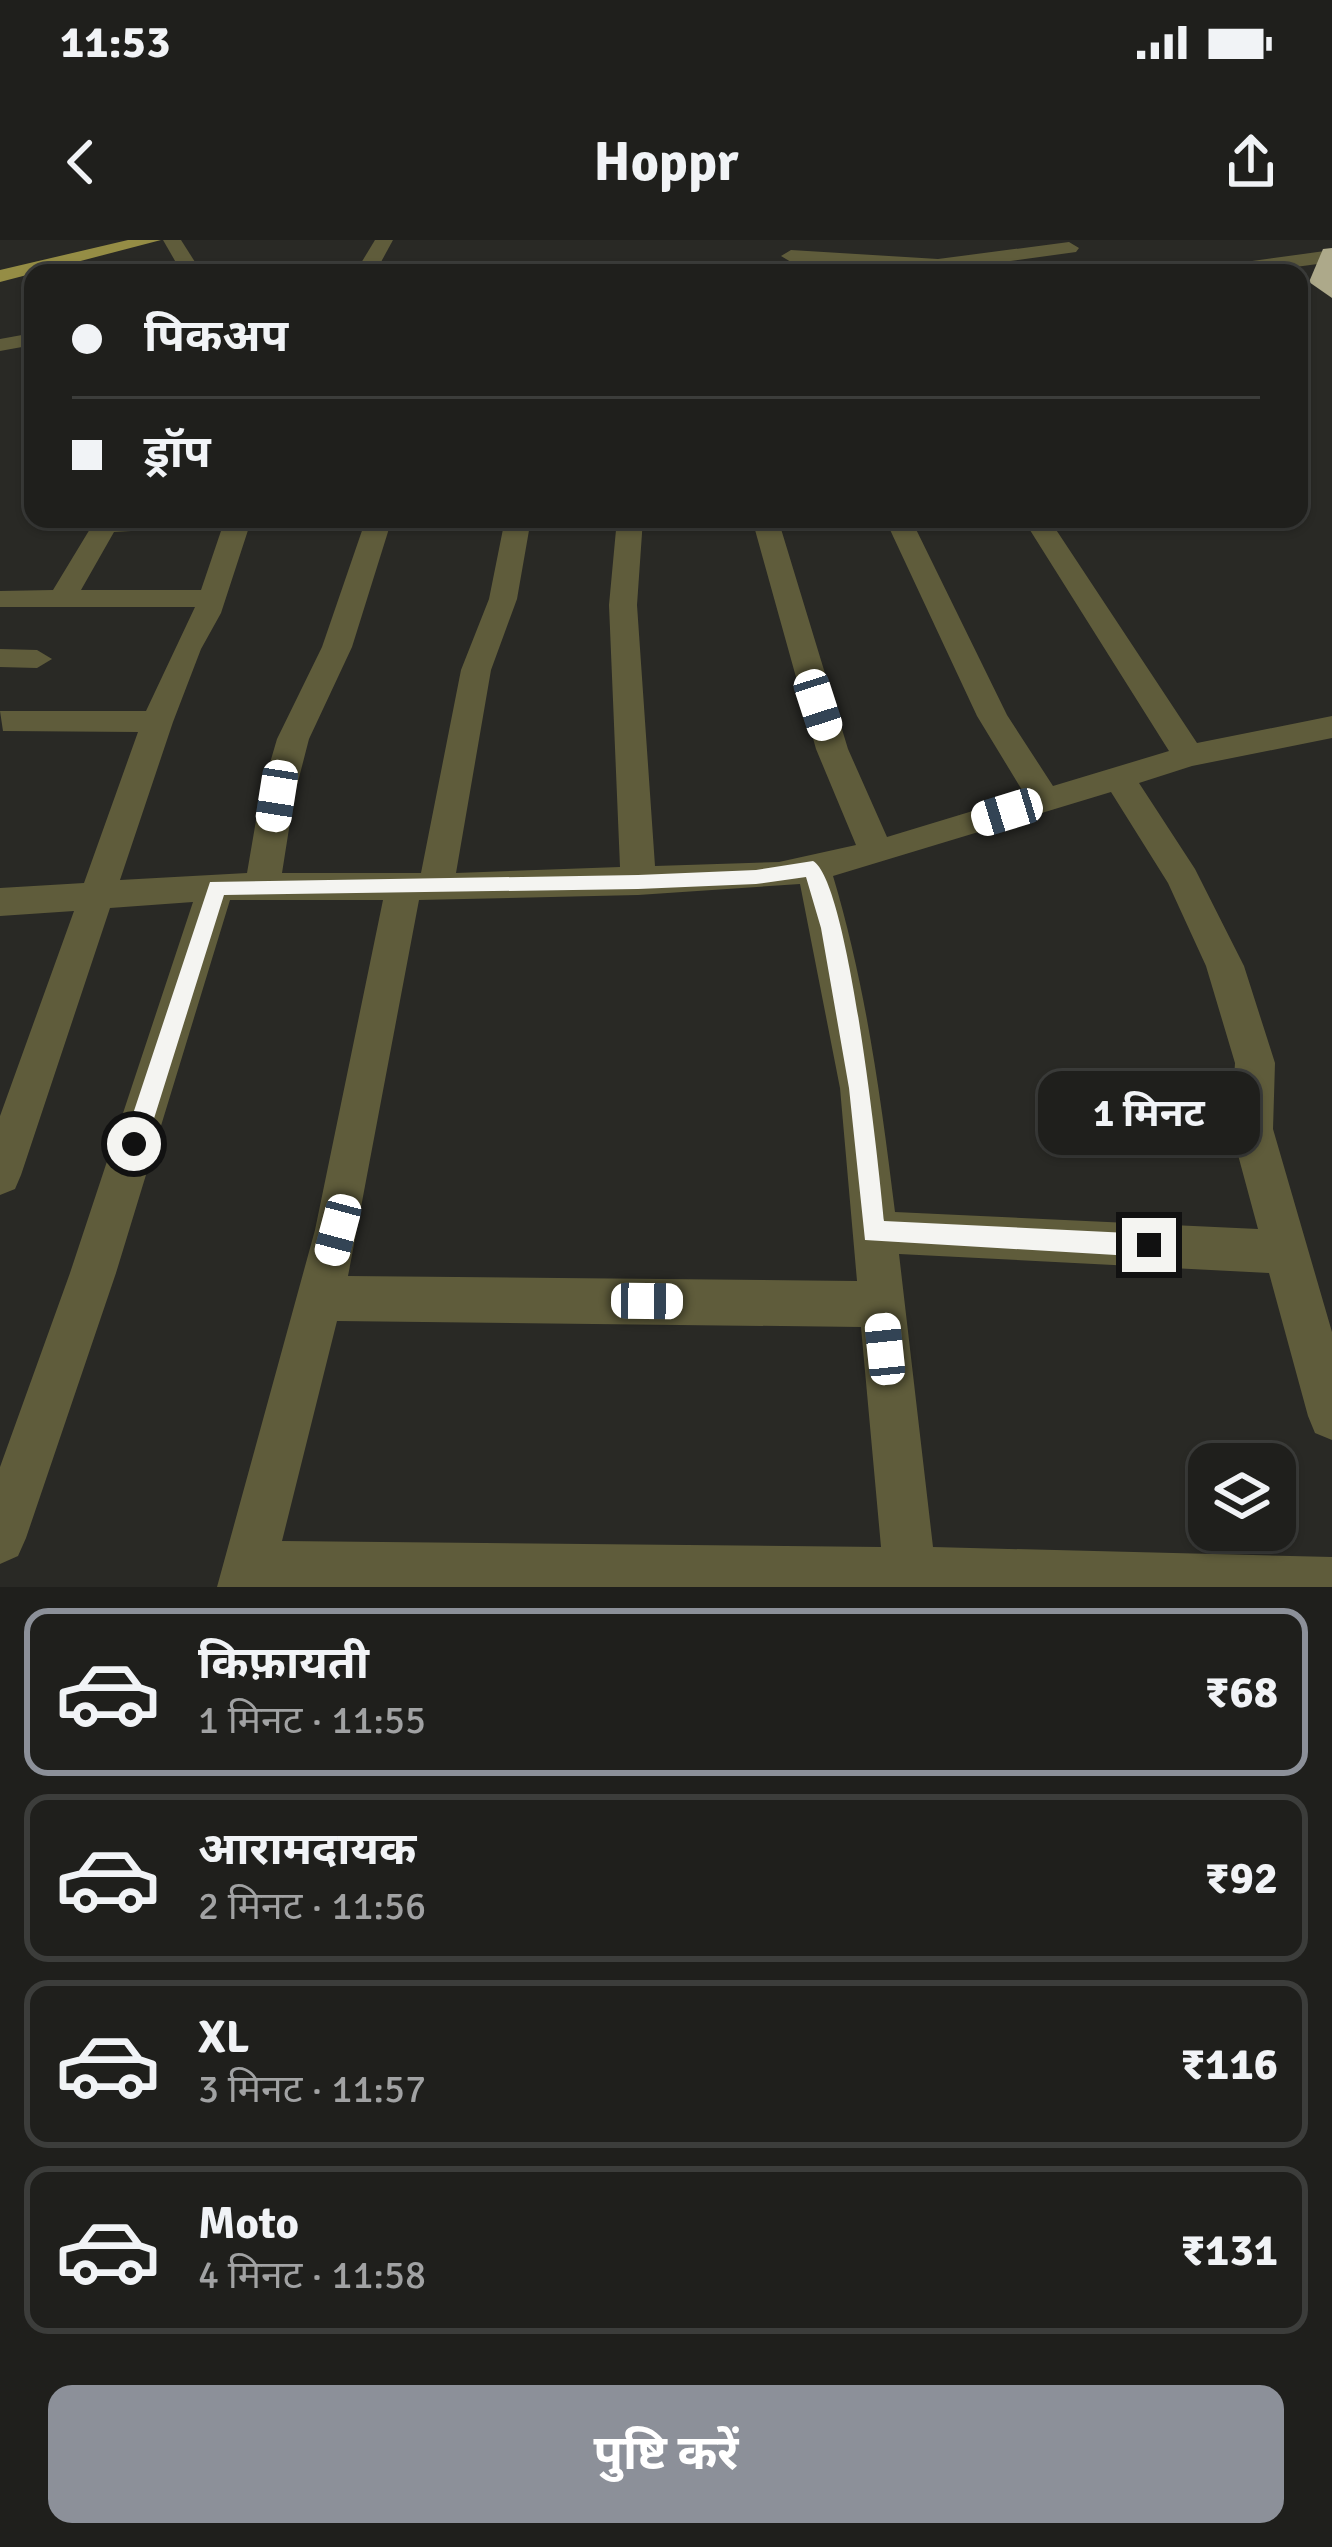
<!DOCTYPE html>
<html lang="hi">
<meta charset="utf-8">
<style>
:root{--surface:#1f1f1c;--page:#272725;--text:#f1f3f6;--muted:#a1a2a3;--line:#3c3d3b;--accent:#8c9099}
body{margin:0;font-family:Signika,"Noto Sans Devanagari",sans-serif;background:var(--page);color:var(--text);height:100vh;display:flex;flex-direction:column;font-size:45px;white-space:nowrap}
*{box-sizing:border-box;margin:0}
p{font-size:39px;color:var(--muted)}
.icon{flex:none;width:66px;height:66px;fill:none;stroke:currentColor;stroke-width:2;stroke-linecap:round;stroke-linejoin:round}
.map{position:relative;height:1347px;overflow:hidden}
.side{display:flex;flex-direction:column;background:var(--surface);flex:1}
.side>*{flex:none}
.guide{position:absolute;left:24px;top:24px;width:1284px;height:264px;border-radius:24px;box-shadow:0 3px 9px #0004,0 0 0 3px var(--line);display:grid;align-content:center;height:264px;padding:0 48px;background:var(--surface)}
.tools{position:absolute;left:1188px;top:1203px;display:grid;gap:24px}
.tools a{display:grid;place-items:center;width:108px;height:108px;border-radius:24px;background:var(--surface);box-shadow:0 3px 9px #0004,0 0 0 3px var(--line);font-size:60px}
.end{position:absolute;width:54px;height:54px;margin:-27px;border:15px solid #f4f4f1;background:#111;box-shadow:0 0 0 6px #111}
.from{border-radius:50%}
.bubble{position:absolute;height:84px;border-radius:24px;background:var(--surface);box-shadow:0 3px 9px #0004,0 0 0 3px var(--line);font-size:39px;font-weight:700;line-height:84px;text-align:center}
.car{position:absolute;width:36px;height:72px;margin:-36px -18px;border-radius:15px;box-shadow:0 0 9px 3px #0007;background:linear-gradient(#fff 24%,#345 0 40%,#fff 0 76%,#345 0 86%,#fff 0)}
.guide b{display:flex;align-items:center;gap:42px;height:114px;font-size:45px}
.guide b+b{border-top:3px solid var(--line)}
.guide i{width:30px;height:30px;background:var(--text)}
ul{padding:21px 0 0;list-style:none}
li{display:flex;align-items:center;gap:36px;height:168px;margin:0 24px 18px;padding:0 24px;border:6px solid var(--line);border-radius:24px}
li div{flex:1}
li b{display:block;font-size:45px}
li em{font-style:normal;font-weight:700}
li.on{border-color:var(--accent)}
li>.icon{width:108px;height:108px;stroke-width:1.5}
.button{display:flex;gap:24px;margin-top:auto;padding:24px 48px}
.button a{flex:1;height:138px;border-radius:24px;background:var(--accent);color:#fff;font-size:48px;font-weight:700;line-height:138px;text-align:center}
.status{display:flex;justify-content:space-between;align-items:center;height:84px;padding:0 60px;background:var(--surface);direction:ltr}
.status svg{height:33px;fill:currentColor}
header{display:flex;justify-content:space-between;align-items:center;height:156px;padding:0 48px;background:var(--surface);font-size:54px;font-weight:700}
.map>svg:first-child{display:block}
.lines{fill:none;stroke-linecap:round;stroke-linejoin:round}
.minor{fill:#5f5c3b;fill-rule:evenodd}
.major{fill:#958d45;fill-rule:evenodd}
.wall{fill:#ada98a}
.route{fill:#f4f4f1}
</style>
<div class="status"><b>11:53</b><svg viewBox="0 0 49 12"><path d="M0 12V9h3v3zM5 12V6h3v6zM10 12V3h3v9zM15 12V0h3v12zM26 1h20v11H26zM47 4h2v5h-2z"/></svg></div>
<header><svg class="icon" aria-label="back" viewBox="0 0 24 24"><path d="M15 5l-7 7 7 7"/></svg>Hoppr<svg class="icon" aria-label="share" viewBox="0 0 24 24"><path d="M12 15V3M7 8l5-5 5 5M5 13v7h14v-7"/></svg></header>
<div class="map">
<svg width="1332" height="1347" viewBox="0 0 1332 1347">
<rect width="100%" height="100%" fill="#292925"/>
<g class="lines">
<g class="minor">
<polygon points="163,0 181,0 202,33 182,33"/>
<polygon points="375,0 393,0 375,33 355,33"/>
<polygon points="1069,2 1079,8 1076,12 938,31 791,22 781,16 791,10 938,19"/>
<polygon points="1332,10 1332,22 1252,33 1199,33 1209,27"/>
<polygon points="33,93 33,105 0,111 0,99"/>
<path d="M96,279L251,281L221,373L201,409L173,482L120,640L247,633L260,557L277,499L322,407L366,279H392L352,407L309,499L294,557L282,633H421L461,430L489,359L505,279H531L517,359L491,430L456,633L620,627L609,365L617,279H643L637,365L655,626L779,622L856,605L816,509L752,279H778L848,509L887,597L1025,555L977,476L885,279H911L1007,475L1053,546L1169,511L1023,279H1049L1197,503L1332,476V498L1192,526L1139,543L1195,629L1244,726L1275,823L1273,889L1332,1092V1200L1315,1193L1308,1176L1269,1033L899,1014L933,1307L1332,1317V1347H217L315,990L383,660H230L116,1033L26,1298L18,1316L0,1324V1227L70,1033L193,662L110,668L21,935L15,949L0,955V876L74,671L0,676V648L84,643L138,492L3,491L0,471H146L195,367H0V351L53,350ZM201,287L222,288L201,350H81L114,292ZM1111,552L1168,643L1206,726L1235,823L1231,889L1258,989L895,972C881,859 866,746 833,636ZM800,644L840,848L857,1041L348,1036L419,660L638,655ZM337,1081L861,1087L881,1307L282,1301Z"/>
<polygon points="0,409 37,410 52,419 37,428 0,427"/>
</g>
<polygon class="major" points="128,0 161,0 0,42 0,30"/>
</g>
<polygon class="wall" points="1332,8 1332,58 1309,42 1323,9"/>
<path class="route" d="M813,621C849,641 879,928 884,981L1149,994L1161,1005L1158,1013L1149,1017L865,1000L849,848L821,688L806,637L756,644L638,649L224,655L146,904L134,914L123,904L210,642L638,635L756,630Z"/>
</svg>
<div class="tools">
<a><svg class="icon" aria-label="layers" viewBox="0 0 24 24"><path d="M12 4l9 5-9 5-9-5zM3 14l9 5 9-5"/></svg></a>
</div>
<i class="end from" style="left:134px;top:904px"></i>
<i class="end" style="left:1149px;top:1005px"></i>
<div class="bubble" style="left:1038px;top:831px;width:222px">1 मिनट</div>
<i class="car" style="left:818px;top:465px;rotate:162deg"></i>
<i class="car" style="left:277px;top:556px;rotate:189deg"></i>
<i class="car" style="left:1007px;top:572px;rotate:253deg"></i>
<i class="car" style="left:338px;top:990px;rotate:195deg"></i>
<i class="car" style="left:647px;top:1061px;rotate:91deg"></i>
<i class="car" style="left:885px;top:1109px;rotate:354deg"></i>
<div class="guide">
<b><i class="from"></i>पिकअप</b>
<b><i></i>ड्रॉप</b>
</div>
</div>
<section class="side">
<ul>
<li class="on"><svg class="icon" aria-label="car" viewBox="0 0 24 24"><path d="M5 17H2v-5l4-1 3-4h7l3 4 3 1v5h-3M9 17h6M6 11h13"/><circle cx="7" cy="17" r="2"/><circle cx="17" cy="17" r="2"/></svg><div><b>किफ़ायती</b><p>1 मिनट · 11:55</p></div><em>₹68</em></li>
<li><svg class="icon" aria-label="car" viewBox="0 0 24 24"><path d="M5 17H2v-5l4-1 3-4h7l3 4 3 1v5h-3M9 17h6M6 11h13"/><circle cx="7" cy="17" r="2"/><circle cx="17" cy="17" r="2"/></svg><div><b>आरामदायक</b><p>2 मिनट · 11:56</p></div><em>₹92</em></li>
<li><svg class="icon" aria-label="car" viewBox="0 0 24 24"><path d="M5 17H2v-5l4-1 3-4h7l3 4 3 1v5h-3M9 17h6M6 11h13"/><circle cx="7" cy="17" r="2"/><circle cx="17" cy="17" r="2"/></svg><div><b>XL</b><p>3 मिनट · 11:57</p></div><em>₹116</em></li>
<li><svg class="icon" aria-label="car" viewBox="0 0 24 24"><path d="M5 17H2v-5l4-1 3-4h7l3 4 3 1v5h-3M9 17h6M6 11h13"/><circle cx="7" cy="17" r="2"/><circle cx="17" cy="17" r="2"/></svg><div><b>Moto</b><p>4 मिनट · 11:58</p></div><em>₹131</em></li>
</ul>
<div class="button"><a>पुष्टि करें</a></div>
</section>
